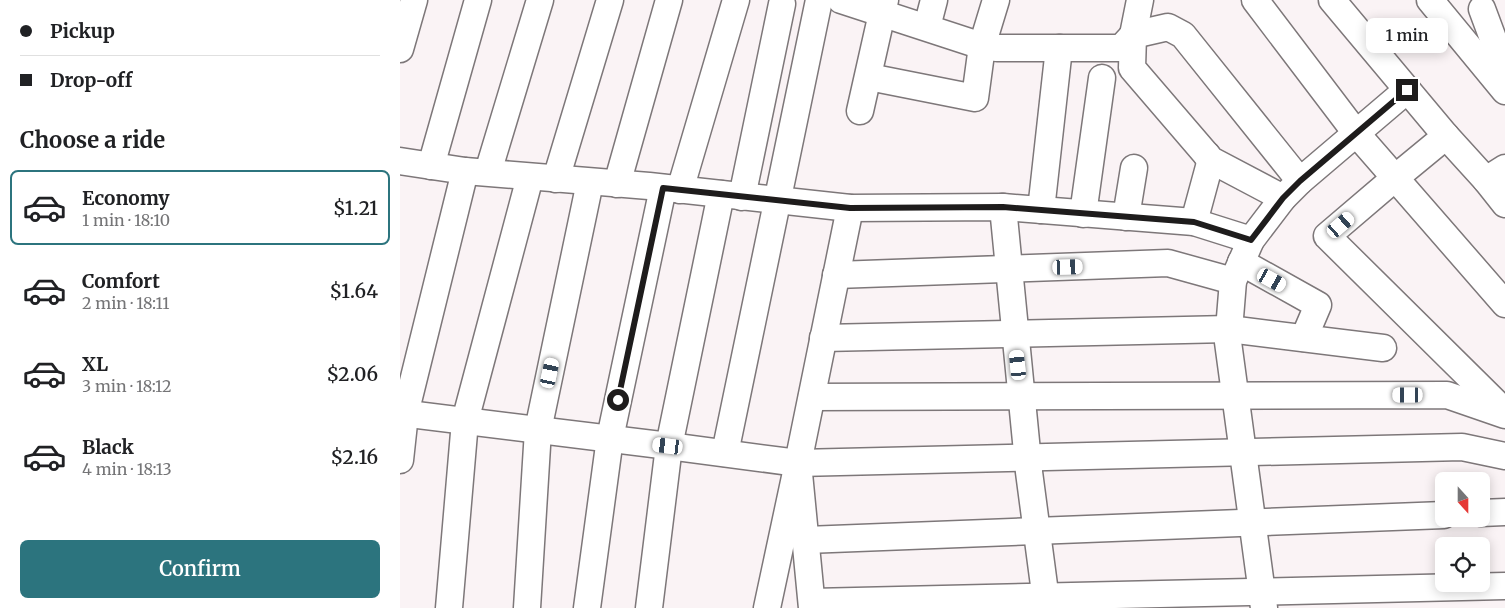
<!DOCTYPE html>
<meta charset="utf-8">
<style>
:root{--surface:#fff;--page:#f2f2f2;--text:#202124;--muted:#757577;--line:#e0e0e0;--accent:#2c747e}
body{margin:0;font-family:Merriweather,serif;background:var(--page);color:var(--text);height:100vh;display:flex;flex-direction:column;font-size:19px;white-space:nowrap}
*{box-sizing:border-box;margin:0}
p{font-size:16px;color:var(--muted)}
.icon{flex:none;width:28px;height:28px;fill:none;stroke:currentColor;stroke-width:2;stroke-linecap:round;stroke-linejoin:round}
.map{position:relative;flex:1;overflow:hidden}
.details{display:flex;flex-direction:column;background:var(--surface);width:400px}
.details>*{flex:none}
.guide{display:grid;align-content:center;height:110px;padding:0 20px;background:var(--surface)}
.needle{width:32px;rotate:159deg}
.fabs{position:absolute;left:1035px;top:472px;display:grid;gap:10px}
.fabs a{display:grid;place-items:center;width:55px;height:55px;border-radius:8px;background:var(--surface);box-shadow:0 2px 12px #0003;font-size:25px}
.end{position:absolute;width:22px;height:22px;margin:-11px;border:6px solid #1e1c1c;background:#fff;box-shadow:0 0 0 2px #fff}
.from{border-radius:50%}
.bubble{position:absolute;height:35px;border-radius:8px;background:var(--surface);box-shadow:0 2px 12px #0003;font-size:16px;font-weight:600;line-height:35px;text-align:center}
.car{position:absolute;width:15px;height:30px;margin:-15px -8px;border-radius:6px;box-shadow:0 0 4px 1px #0007;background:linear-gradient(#fff 24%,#345 0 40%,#fff 0 76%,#345 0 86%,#fff 0)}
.guide b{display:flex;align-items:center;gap:18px;height:48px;font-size:19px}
.guide b+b{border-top:1px solid var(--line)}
.guide i{width:12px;height:12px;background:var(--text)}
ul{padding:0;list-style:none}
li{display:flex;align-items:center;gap:15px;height:75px;margin:0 10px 8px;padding:0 10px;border:2px solid transparent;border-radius:8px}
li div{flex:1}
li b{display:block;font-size:19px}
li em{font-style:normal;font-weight:600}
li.selected{border-color:var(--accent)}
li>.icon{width:45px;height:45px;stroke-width:1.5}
h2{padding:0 20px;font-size:22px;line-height:60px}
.action{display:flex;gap:10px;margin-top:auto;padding:10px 20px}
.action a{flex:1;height:58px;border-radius:8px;background:var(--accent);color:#fff;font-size:20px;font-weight:600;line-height:58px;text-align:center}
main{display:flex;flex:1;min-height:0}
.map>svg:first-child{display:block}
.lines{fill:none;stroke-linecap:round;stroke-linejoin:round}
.minor-casing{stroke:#7d7779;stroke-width:29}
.minor{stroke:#fff;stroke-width:26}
.route{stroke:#1e1c1c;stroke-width:6}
</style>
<main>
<section class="details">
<div class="guide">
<b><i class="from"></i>Pickup</b>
<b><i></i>Drop-off</b>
</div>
<h2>Choose a ride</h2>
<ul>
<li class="selected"><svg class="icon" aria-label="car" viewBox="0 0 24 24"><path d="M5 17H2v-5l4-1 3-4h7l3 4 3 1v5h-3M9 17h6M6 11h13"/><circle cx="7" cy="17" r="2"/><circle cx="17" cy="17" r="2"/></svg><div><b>Economy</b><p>1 min · 18:10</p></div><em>$1.21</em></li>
<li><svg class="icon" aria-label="car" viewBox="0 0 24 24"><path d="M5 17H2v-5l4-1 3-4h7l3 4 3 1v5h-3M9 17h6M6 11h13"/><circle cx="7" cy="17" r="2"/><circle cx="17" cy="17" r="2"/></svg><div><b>Comfort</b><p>2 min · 18:11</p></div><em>$1.64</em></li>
<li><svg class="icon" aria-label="car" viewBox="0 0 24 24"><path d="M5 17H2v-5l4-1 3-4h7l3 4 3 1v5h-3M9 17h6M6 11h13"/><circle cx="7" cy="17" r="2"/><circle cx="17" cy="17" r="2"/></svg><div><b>XL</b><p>3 min · 18:12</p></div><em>$2.06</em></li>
<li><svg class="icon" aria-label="car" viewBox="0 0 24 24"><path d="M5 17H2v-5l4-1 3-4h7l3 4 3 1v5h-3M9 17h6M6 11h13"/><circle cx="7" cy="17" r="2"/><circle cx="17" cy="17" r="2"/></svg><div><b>Black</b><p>4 min · 18:13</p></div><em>$2.16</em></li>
</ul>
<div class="action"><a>Confirm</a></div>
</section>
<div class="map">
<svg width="1105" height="608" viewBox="0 0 1105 608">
<rect width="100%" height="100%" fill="#faf3f5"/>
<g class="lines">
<g class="minor-casing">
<g id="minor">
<polyline points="441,0 582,46 597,48 721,48 733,35 768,27 783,35 900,181"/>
<polyline points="740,0 733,35 732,68 811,160 883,198"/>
<polyline points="855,0 956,133 1105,304"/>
<polyline points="932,0 1046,136 1086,180 1105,204"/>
<polyline points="1030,0 1105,91"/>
<polyline points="1082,9 1105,71"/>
<polyline points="527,27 534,0"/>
<polyline points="0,49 14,0"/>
<polyline points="469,77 575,98 582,46 596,0"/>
<polyline points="460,111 485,0"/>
<polyline points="1046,136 995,178 927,236 1104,411"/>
<polyline points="0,161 65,171 249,186 450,208 603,207 794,222 851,240"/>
<polyline points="31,166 78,0"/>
<polyline points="88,172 140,0"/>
<polyline points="156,179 210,0"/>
<polyline points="1086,180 1105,168"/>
<polyline points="217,184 269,0"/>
<polyline points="280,190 336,0"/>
<polyline points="342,197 382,4"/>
<polyline points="603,207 629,472 647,608"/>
<polyline points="641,210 659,48"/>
<polyline points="683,214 702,78"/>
<polyline points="726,217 734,168"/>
<polyline points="794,222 810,163 807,155"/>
<polyline points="841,262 918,305 904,338"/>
<polyline points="436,275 768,263 833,281"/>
<polyline points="423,338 829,329 983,348"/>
<polyline points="412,397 1047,395 1105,415"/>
<polyline points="0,413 269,446 398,463 412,608"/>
<polyline points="325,453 419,0"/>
<polyline points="0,460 5,414 65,171"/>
<polyline points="398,463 1062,447 1105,456"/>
<polyline points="1081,513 1105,512"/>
<polyline points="406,540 1044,515"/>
<polyline points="412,602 1105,586"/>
<polyline points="49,608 65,421 130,177"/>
<polyline points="127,608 138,430 190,182"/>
<polyline points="187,608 210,438 263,188"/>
<polyline points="249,608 269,446 321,194"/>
<polyline points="367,608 398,463 450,208"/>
<polyline points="864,608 828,342 833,281 851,240 883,198 900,181 1007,90"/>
</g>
</g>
<use href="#minor" class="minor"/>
</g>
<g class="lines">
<polyline class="route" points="218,400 263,188 450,208 603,207 794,222 851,240 883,198 900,181 1007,90"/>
</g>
</svg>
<div class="fabs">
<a><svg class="needle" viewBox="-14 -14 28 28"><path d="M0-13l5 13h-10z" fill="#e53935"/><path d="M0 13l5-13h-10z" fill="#757577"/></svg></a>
<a><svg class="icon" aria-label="locate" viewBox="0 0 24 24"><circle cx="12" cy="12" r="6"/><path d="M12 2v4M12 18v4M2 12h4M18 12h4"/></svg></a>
</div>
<i class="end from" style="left:218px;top:400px"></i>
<i class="end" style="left:1007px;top:90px"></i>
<div class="bubble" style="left:966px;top:18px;width:82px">1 min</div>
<i class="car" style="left:941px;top:225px;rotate:49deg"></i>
<i class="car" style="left:668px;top:267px;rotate:88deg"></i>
<i class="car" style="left:872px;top:280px;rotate:119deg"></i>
<i class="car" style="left:618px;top:365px;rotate:354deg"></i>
<i class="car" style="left:150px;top:373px;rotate:12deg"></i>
<i class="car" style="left:1008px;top:395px;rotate:270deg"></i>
<i class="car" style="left:268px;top:446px;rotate:277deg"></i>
</div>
</main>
